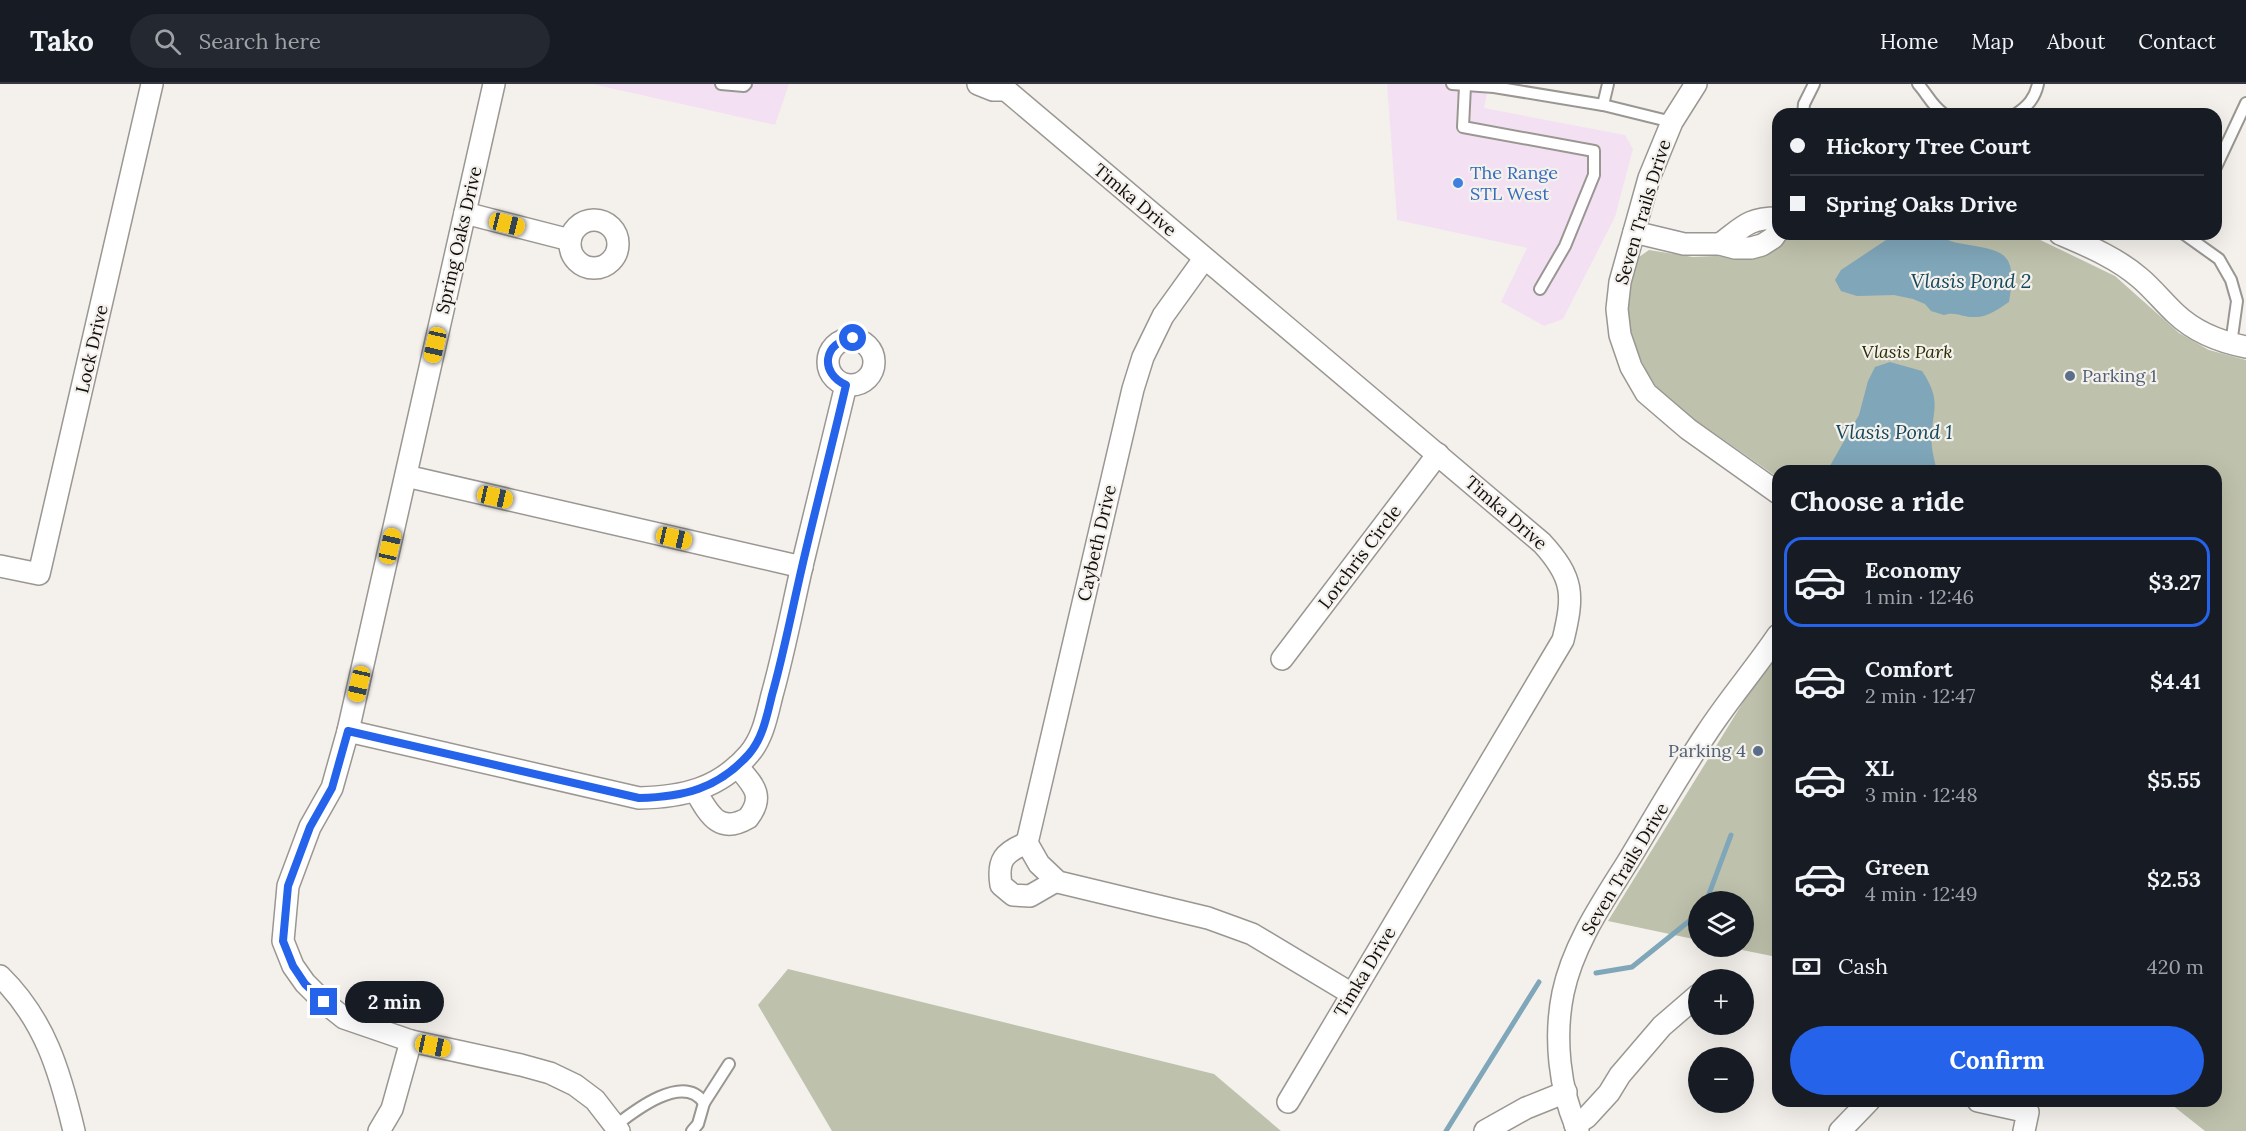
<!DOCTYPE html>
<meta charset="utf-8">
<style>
:root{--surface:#171b24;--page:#242831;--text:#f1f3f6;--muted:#9ea1a6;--line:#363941;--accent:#2563eb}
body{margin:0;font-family:Lora,serif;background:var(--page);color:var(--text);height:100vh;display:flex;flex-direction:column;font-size:22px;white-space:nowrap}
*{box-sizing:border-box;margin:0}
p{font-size:20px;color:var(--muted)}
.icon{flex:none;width:33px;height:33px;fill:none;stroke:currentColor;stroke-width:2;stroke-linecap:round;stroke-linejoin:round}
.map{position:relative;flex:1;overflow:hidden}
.drawer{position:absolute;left:1772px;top:381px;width:450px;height:642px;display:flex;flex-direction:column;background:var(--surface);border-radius:18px;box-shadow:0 6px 24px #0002}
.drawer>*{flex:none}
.hud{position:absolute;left:1772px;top:24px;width:450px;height:132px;border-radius:18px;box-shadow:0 6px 24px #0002;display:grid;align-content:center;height:132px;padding:0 18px;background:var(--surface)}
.controls{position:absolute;left:1688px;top:807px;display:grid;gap:12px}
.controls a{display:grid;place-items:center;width:66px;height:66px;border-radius:50%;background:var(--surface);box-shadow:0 6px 24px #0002;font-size:30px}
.end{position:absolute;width:27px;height:27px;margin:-14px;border:8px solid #2563eb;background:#fff;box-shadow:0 0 0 3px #fff}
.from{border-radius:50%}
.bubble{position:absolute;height:42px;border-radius:21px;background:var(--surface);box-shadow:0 6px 24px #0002;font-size:20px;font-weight:700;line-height:42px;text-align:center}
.car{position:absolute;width:18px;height:36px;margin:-18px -9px;border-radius:8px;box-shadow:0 0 4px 2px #0007;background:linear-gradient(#f5c518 24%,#345 0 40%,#f5c518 0 76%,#345 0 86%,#f5c518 0)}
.hud b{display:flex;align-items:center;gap:21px;height:57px;font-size:22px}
.hud b+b{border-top:2px solid var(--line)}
.hud i{width:15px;height:15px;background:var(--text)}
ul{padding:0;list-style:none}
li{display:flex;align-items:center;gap:18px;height:90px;margin:0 12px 9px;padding:0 6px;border:3px solid transparent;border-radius:18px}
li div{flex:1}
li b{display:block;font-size:22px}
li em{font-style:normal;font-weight:700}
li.on{border-color:var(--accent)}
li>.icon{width:54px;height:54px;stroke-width:1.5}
h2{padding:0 18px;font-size:27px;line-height:72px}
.pay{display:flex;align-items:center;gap:15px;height:66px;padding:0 18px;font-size:22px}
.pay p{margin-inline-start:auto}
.action{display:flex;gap:12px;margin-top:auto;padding:12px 18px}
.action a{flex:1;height:69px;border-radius:36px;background:var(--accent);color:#fff;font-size:24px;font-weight:700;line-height:69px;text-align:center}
header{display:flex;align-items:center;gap:36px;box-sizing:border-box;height:84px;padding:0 30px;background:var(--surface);border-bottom:2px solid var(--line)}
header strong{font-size:28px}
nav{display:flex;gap:33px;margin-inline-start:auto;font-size:21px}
.search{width:420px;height:54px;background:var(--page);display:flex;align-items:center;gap:15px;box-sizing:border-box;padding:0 21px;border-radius:33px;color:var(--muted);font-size:22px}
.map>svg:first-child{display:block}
.commercial{fill:#f3e1f3}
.green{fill:#bec1ab}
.water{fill:#7fa6b9}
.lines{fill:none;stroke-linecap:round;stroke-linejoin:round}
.stream{stroke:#7fa6b9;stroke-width:5}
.service-casing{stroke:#9a9792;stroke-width:14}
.minor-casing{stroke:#9a9792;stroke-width:24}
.service{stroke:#fff;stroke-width:10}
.minor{stroke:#fff;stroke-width:21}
.route{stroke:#2563eb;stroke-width:8}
.shop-dot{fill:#3f7fe0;stroke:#f4f1ec;stroke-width:2}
.service-dot{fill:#5c6f8a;stroke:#f4f1ec;stroke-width:2}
.labels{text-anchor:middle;stroke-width:4.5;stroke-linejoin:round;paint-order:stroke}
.shop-label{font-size:18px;fill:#366cbe;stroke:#f4f1ec;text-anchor:start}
.street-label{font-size:18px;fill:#100f0e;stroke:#f4f1ec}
.park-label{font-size:18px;font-style:italic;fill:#2a2d00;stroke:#f4f1ec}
.service-label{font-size:18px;fill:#4e5e75;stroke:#f4f1ec;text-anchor:start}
.water-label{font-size:20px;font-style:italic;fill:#12475c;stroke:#f4f1ec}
</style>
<header>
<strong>Tako</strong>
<div class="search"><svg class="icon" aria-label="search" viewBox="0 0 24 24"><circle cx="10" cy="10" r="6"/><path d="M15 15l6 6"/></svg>Search here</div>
<nav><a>Home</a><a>Map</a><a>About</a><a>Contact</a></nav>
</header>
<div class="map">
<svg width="2246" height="1047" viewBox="0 0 2246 1047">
<rect width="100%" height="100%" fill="#f4f1ec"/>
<g class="commercial">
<polygon points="592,0 789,0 775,41"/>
<polygon points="1387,0 1489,0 1484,24 1625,51 1633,65 1615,133 1563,235 1544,242 1501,218 1527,164 1397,136"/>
</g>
<g class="green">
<polygon points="1786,150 2028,150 2115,192 2179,249 2209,266 2246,276 2246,1047 2205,1047 2167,1017 2216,1017 2216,387 1778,387 1777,393 1684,328 1659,307 1647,288 1638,270 1629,240 1629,211 1634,186 1639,173 1649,166 1693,173 1735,171"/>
<polygon points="1777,570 1777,873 1727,863 1743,862 1743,818 1698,818 1698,856 1608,837 1755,599"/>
<polygon points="788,885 1214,990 1281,1047 832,1047 758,921"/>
</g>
<g class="water">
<path d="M1895,150C1907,150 1920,148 1932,150C1941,151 1949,158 1958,159C2003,167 2018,165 2009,218C1998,225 1987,234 1973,233C1962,233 1955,227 1944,231L1931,227L1925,220L1913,215L1894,211L1857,212L1841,207L1835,196L1841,186Z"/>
<path d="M1890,278L1922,287C1945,321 1929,329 1932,364C1933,371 1935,379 1937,387H1827L1859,331L1868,297L1875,283Z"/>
</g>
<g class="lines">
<g class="stream">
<polyline points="1706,818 1731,751"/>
<polyline points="1596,889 1632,883 1698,830"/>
<polyline points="1446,1047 1539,898"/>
</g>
<g class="service-casing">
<g id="service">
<polyline points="721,0 744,2 746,0"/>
<polyline points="1452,0 1494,3 1603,21 1672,38"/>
<path d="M1918,0C1928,11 1932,22 1944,30"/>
<polyline points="1465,2 1463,43 1594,67 1594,91 1565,162 1540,205"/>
<polyline points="1603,21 1608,0"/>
<polyline points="1803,30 1804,20 1814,0"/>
<path d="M2016,30C2028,22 2035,14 2038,0"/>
<polyline points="2216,83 2246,19"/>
<polyline points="2184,150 2219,175 2231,196 2237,217 2231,260"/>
<path d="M615,1042C634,1027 684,988 704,1019"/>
<polyline points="692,1047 698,1040 704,1019 729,980"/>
</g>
</g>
<g class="minor-casing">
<g id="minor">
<polyline points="494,0 348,647 332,704 310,743 288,802 283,857 293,882 305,899 324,918 344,934 411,957 521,981 550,989 575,1001 595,1016 619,1047"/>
<polyline points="978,0 993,6 1006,6"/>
<path d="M1003,0L1006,6L1542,459C1574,494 1574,511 1563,556L1288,1018"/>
<polyline points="1696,0 1672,38 1649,94 1620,198 1617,225 1620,251 1631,283 1646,309 1688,345 1778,409"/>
<polyline points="465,129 570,156"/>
<circle cx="594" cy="160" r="24"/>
<polyline points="1634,148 1684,160 1720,160 1735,164 1751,164 1762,161 1773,154 1778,147"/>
<path d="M2060,150C2088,162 2117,174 2140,194C2153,205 2164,219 2176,230C2195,248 2221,258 2246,263"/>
<path d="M1720,160C1743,143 1748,134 1778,134"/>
<polyline points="1204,175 1163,232 1143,273 1133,305 1027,759 1039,780 1058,798 1208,834 1252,850 1352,910"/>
<circle cx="851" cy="278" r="23"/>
<polyline points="406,392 802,483"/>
<polyline points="0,482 39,490 152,0"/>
<polyline points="1282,575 1438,370"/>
<path d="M348,647L639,714C683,713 719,705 749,670C763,654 767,631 772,611C784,568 792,526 802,482C816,422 832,361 846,301"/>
<path d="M696,708C709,730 719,751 748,734C766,711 752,700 737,682"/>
<path d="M1027,759C1004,768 997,776 1001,801L1013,811L1030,812L1056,797"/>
<path d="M0,892C45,936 60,988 74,1047"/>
<polyline points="1978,1017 2028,1028 2024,1047"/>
<polyline points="1575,1041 1587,1033 1609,1009 1620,991 1662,942 1698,911"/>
<polyline points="379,1047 392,1025 411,957"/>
<polyline points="1485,1047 1526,1024 1566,1008"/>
<path d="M1578,1047C1559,1005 1554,953 1563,909C1573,861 1602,819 1627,779C1653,736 1678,692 1706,650C1728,616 1755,585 1778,551"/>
<polyline points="1840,1047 1869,1017"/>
</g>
</g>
<use href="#service" class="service"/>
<use href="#minor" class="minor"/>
</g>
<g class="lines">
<path class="route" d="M324,918L305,900L293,882L283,857L288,802L310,743L332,704L348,647L639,714C683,713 718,705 749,670C763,654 767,631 772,611C784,568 792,526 802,483C816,422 832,362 846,301C819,289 823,258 853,254"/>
</g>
<circle class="shop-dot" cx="1458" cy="99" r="6"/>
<g class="service-dot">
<circle cx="2070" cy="292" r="6"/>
<circle cx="1758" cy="667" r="6"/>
</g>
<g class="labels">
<g class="shop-label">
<text x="1470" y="95">The Range<tspan x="1470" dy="21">STL West</tspan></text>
</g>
<g class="street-label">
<text transform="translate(1135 116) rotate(40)" y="6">Timka Drive</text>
<text transform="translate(1643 128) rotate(-73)" y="6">Seven Trails Drive</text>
<text transform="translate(459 156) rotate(-77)" y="6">Spring Oaks Drive</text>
<text transform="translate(92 265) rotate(-77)" y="6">Lock Drive</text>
<text transform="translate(1506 429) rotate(41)" y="6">Timka Drive</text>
<text transform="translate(1097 459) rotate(-77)" y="6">Caybeth Drive</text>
<text transform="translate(1360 473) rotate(-53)" y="6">Lorchris Circle</text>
<text transform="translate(1625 785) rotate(-59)" y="6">Seven Trails Drive</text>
<text transform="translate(1365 888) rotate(-59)" y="6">Timka Drive</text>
</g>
<g class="park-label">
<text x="1907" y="274">Vlasis Park</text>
</g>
<g class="service-label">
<text x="2082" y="298">Parking 1</text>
<text x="1746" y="673" text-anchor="end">Parking 4</text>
</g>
<g class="water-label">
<text x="1971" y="204">Vlasis Pond 2</text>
<text x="1894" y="355">Vlasis Pond 1</text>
</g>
</g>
</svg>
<div class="controls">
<a><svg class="icon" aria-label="layers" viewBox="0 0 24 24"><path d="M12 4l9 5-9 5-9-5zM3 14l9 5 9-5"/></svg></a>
<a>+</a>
<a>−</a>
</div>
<i class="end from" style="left:853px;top:254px"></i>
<i class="end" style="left:324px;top:918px"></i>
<div class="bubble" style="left:345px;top:897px;width:99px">2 min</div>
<i class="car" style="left:507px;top:140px;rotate:104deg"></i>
<i class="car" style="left:435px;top:261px;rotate:193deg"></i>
<i class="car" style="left:495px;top:413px;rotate:103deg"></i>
<i class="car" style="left:674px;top:454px;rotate:103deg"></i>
<i class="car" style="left:390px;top:462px;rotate:13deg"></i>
<i class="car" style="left:359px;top:600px;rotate:193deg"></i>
<i class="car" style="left:433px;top:962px;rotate:102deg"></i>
<div class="hud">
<b><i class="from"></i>Hickory Tree Court</b>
<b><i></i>Spring Oaks Drive</b>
</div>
<section class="drawer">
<h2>Choose a ride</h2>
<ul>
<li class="on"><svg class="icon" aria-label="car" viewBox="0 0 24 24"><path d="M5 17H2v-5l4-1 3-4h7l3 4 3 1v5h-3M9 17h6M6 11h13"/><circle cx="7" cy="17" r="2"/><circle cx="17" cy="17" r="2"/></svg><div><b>Economy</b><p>1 min · 12:46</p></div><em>$3.27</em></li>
<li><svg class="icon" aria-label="car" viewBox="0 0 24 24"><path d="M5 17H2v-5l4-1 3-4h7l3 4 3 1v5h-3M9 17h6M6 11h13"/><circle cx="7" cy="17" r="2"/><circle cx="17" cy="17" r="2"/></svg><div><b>Comfort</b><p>2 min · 12:47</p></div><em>$4.41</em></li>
<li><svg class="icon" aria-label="car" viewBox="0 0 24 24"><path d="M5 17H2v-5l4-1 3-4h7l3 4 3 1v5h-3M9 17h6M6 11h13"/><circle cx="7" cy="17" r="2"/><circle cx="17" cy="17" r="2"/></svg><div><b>XL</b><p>3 min · 12:48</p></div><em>$5.55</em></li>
<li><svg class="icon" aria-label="car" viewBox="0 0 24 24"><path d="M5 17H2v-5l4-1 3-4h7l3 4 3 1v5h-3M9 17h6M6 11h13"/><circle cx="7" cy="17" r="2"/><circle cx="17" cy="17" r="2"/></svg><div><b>Green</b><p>4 min · 12:49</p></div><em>$2.53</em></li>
</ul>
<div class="pay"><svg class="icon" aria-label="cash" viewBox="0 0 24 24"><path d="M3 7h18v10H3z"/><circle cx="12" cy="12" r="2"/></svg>Cash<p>420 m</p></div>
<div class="action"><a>Confirm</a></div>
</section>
</div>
